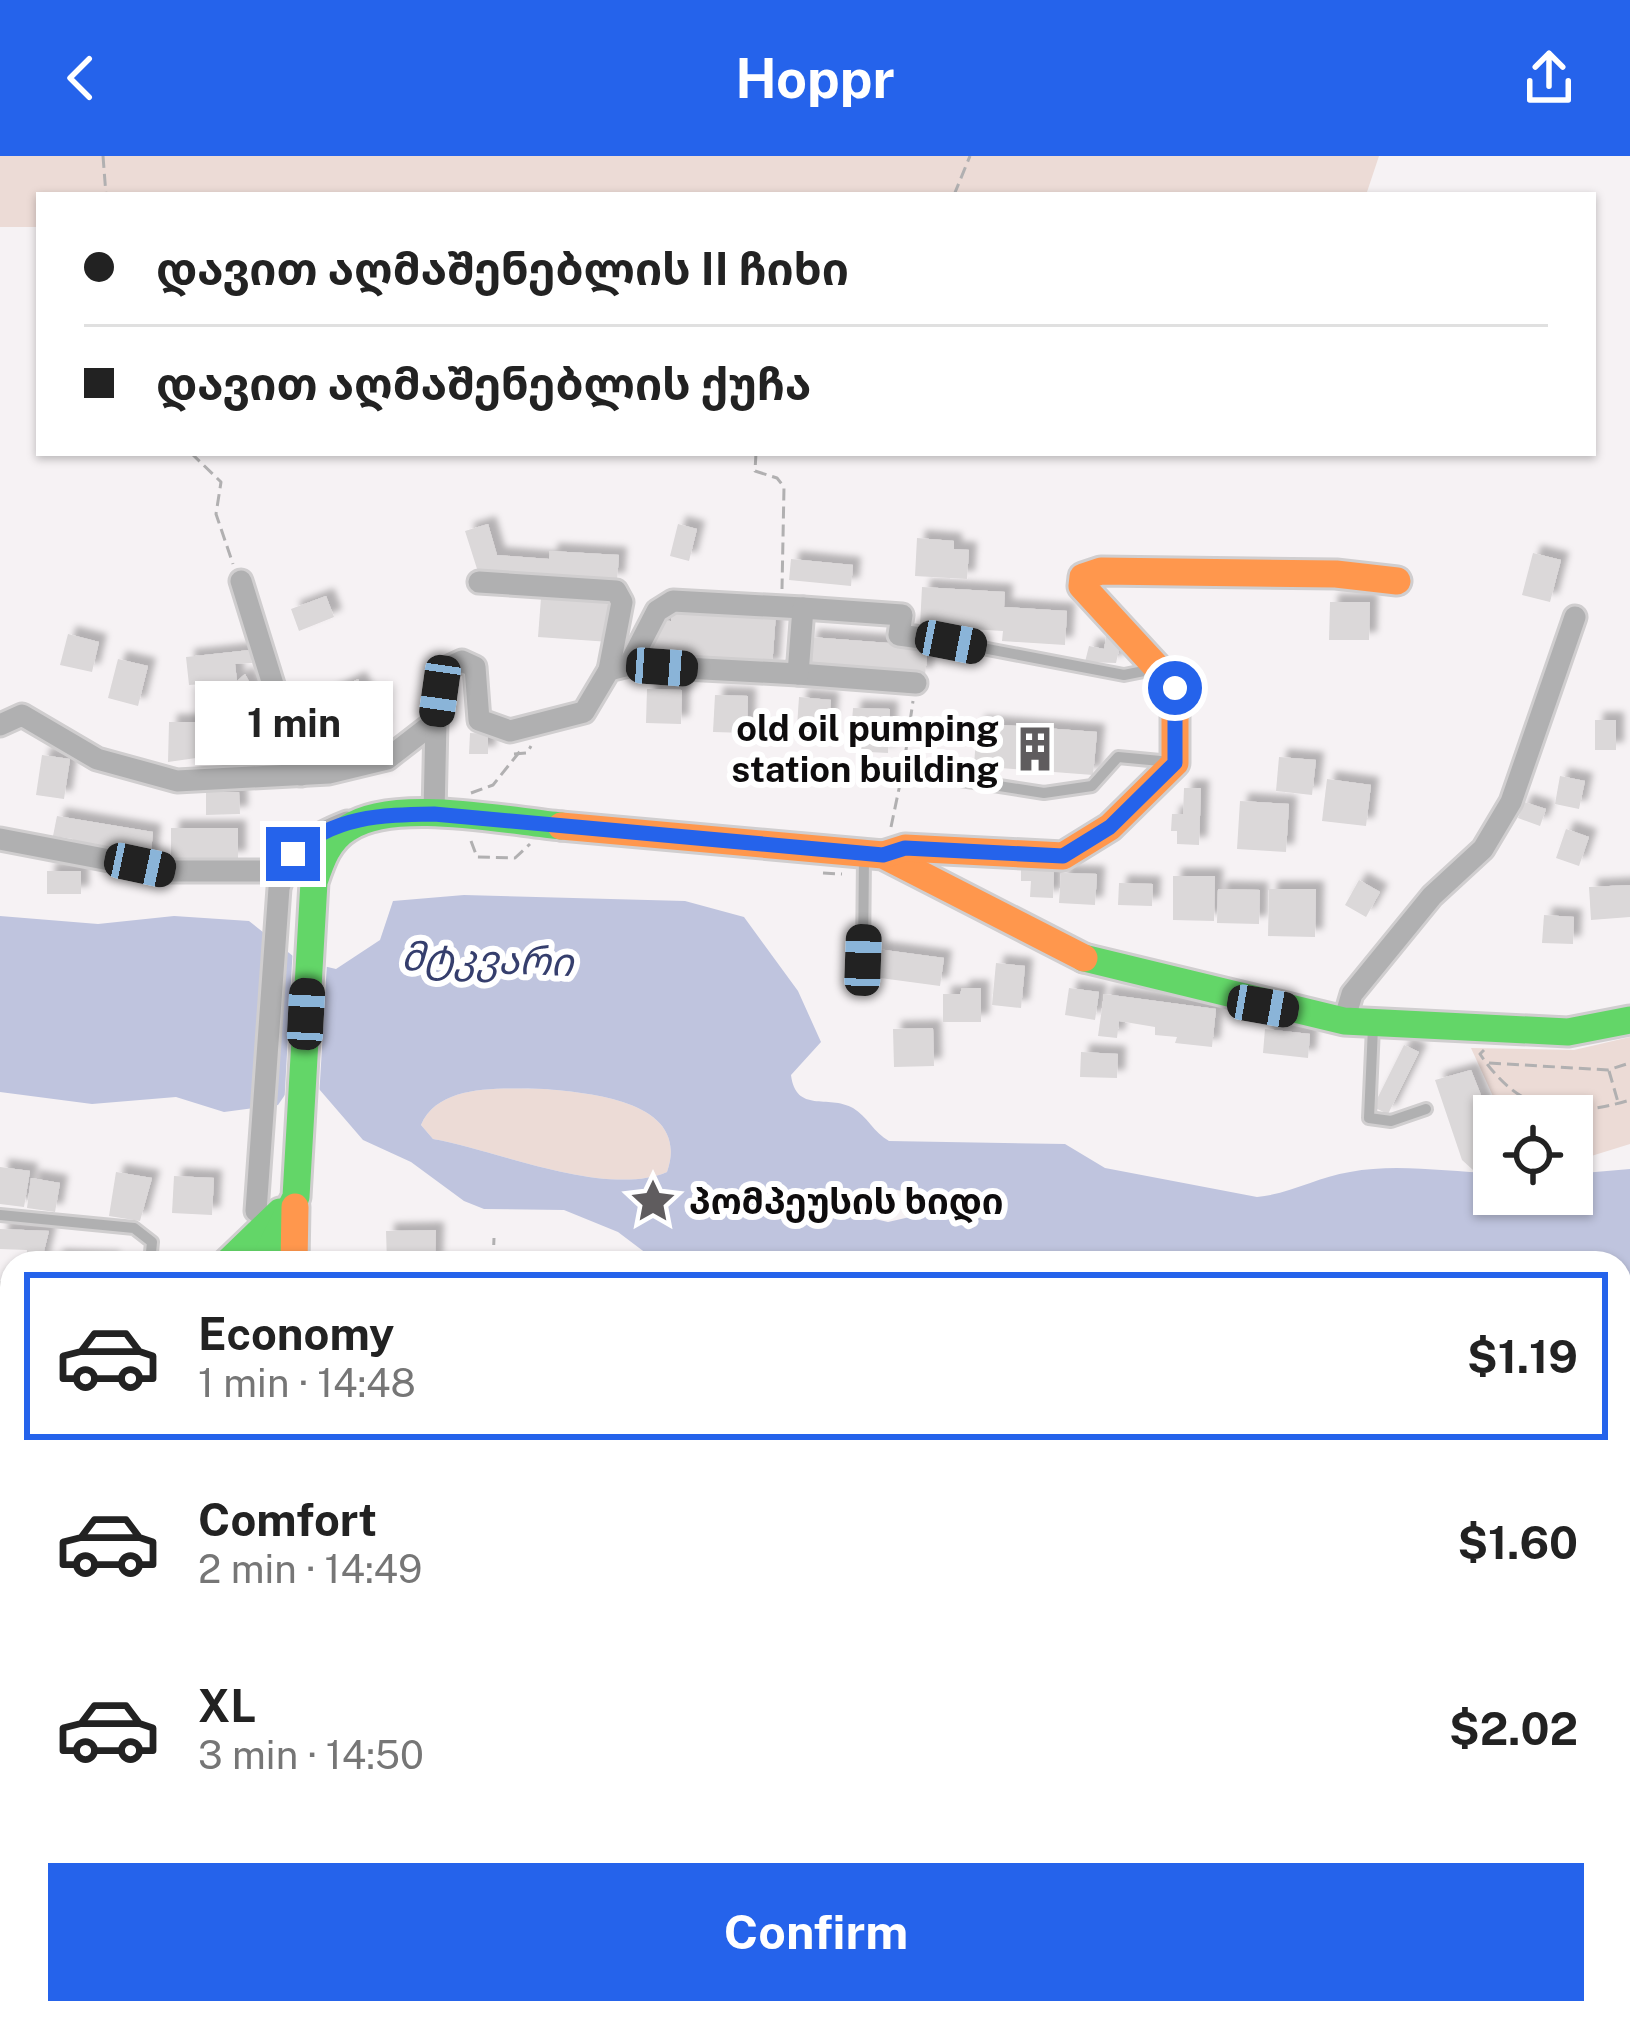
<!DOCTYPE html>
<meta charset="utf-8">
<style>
:root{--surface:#fff;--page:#f2f2f2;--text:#222;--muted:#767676;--line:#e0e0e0;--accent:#2563eb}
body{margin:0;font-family:"Public Sans","Noto Sans Georgian",sans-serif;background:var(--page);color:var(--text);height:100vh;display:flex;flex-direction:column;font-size:45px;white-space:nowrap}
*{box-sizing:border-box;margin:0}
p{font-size:39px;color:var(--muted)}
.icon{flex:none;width:66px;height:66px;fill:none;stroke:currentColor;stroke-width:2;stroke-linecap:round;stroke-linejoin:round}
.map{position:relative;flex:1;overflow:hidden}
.panel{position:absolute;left:0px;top:1095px;width:1632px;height:774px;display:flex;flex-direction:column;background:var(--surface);border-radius:36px 36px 0 0;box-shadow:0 3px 9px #0004}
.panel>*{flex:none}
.hud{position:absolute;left:36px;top:36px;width:1560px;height:264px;border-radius:0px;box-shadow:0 3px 9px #0004;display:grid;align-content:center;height:264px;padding:0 48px;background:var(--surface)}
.tools{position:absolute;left:1473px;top:939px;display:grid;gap:24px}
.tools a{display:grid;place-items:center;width:120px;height:120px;border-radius:0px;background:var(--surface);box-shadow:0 3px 9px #0004;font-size:60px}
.end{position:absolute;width:54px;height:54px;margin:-27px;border:15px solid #2563eb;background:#fff;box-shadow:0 0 0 6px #fff}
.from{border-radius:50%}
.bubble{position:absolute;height:84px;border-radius:0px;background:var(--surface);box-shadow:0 3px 9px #0004;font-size:39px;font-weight:700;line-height:84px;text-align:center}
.car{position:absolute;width:36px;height:72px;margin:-36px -18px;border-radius:15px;box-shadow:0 0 9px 3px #0007;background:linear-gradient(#222 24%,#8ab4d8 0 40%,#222 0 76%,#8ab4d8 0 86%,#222 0)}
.hud b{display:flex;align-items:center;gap:42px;height:114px;font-size:45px}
.hud b+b{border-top:3px solid var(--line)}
.hud i{width:30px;height:30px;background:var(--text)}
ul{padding:21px 0 0;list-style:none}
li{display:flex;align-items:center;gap:36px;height:168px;margin:0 24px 18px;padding:0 24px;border:6px solid transparent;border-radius:0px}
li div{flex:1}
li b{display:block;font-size:45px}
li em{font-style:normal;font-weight:700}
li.current{border-color:var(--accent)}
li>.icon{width:108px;height:108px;stroke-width:1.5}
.action{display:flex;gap:24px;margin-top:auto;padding:24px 48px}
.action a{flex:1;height:138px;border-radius:0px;background:var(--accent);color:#fff;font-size:48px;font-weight:700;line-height:138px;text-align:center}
header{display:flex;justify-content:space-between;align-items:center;height:156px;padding:0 48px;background:var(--accent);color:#fff;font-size:54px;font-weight:700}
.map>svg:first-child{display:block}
.green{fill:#ecdbd6}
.water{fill:#bfc4de;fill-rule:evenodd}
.pier{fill:#f6f2f4}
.building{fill:#dbd8d9;filter:url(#shadow)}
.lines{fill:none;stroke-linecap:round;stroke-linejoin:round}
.lane-casing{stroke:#d0cecf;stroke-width:16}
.street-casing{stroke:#d0cecf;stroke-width:27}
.fast-casing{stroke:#d0cecf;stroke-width:33}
.slow-casing{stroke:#d0cecf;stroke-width:33}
.path{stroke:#b1b0b1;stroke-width:3;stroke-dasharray:12 6;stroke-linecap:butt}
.lane{stroke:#b0b0b1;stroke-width:10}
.street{stroke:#b0b0b1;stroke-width:21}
.fast{stroke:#63d668;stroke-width:27}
.slow{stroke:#ff974d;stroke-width:27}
.rail{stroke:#b4b1b3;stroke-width:4.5;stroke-dasharray:18 9;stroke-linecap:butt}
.route{stroke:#2563eb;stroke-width:15}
.labels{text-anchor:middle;stroke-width:12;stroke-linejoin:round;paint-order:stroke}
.poi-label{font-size:36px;font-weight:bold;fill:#0e0c0d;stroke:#fff;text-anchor:end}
.water-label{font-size:39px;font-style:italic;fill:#353e6d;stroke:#fff}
</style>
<header><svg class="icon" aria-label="back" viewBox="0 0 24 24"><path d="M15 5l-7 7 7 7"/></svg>Hoppr<svg class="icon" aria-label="share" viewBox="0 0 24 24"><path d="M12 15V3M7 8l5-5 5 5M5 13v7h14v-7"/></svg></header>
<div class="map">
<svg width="1630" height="1869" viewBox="0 0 1630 1869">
<defs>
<filter id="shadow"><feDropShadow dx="8" dy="-8" stdDeviation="3" flood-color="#0004"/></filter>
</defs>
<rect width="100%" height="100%" fill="#f6f2f4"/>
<g class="green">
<polygon points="0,0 1379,0 1366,39 39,39 39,71 0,71"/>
<polygon points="1630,881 1630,988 1572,1006 1572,960 1502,960 1471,892 1574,894"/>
<path d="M544,933C590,937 692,945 667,1016C607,1042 496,994 433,983L421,969C439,926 506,933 544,933Z"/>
<polygon points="1620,1494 1630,1503 1630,1869 1523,1869 1497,1857 1620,1857"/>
<polygon points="648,1857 1364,1857 1375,1869 652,1869"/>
</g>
<path class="water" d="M464,739L685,745L744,761L798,835L821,886L791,919C796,958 828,938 853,952C867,960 874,977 889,985L1065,988L1105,1012L1257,1041C1290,1038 1317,1021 1350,1016C1397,1007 1446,1016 1494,1017V1038H1572V1018L1630,1013V1310H1620V1107H659L618,1076L564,1054L484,1053L464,1045L411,1006L363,984L319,933H289L278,949L224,956L176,941L92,948L0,936V760L98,768L174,760L249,765L298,804L336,813L380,784L393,745ZM544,933C590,937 692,945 667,1016C607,1042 496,994 433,983L421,969C439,926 506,933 544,933ZM882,1031L912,1037L917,1052L914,1060L888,1066L849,1057L844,1048L855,1034Z"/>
<polygon class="pier" points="293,789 302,799 327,807 319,942 292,939 284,952"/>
<g class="building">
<polygon points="488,368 497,399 549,403 550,395 619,399 617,425 478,416 465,375"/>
<polygon points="678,368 697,373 689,405 670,400"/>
<polygon points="917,382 954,385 954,393 969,394 967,423 915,420"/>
<polygon points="1533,397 1561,404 1550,446 1522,439"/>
<polygon points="791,403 853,409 851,430 789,424"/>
<polygon points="922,431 1005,436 1004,451 1067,455 1065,489 1002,485 1003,475 920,470"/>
<polygon points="326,440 334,461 299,475 291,453"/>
<polygon points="541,442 613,447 610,486 538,481"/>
<polygon points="1330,446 1370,446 1369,484 1329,484"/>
<polygon points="681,451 776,457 772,512 744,510 745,503 652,497 654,464 671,465 671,455 681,456"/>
<polygon points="1107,477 1122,480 1116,507 1085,506 1089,490 1104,493"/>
<polygon points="68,478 99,486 92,516 60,509"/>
<polygon points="810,481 928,490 925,520 805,511"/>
<polygon points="250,494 252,507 235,508 237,525 245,518 259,544 235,560 215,527 189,529 186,501"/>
<polygon points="118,503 148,510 138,550 108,542"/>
<polygon points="358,523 382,570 360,581 354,570 305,594 287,558"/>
<polygon points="647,533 682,534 681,568 646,567"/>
<polygon points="715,539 748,540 747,577 713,576"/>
<polygon points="799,541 831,544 827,589 796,586"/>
<polygon points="853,552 890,553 888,597 850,595"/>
<rect x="1595" y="564" width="21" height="30"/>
<polygon points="169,566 210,566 210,600 168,606"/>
<polygon points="977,567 1097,576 1093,619 974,610"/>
<polygon points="470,577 488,578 488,598 469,598"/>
<polygon points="42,599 70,603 64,643 36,639"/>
<polygon points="1279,601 1316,604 1312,639 1276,635"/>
<polygon points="1560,620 1585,625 1579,653 1555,648"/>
<polygon points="1327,623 1371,629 1366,670 1322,665"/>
<polygon points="1184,632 1201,632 1199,689 1177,688 1177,675 1171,675 1172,658 1183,658"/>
<polygon points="206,636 239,636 240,658 206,659"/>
<polygon points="1240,645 1289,648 1286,696 1237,693"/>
<polygon points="1524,646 1546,653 1540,670 1518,662"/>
<polygon points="57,660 153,676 150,705 123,701 124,691 117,690 116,699 72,691 73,683 53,680"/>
<polygon points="171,672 238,672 238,703 171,702"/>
<polygon points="1566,673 1589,681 1579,710 1556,702"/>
<polygon points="1021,714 1054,715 1053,742 1030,741 1031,725 1021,725"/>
<rect x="47" y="715" width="34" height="23"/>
<polygon points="1061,717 1097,718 1095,749 1059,747"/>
<polygon points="1173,720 1215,720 1214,765 1173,764"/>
<polygon points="1359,724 1380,736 1366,761 1345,749"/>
<polygon points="1119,727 1153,728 1152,750 1118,749"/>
<polygon points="1630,729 1630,761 1591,764 1589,731"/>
<polygon points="1218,733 1260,734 1259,768 1217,767"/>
<polygon points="1269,733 1316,733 1315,781 1268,780"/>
<polygon points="1544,759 1574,761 1573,788 1542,787"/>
<polygon points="877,793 944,802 940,830 873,821"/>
<polygon points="996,807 1025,810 1021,852 992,849"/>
<polygon points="962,832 981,832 981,866 943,866 943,838 960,838"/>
<polygon points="1069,832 1099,836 1095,864 1065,859"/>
<polygon points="1104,838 1216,853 1212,891 1175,887 1177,881 1155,879 1155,871 1119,865 1117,882 1098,880"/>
<polygon points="933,872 934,910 894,911 893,873"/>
<polygon points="1265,873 1310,878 1308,902 1263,897"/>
<polygon points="1404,889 1419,896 1388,958 1373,951"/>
<polygon points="1081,896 1118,898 1117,922 1080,921"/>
<polygon points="1471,914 1494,972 1494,1013 1473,1014 1462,1004 1435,924"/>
<polygon points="0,1011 30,1015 24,1051 0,1048"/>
<polygon points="116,1016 152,1022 140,1065 109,1060"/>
<polygon points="174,1020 214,1022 212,1059 172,1057"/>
<polygon points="31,1022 60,1027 55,1056 27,1052"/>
<polygon points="0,1073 49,1075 41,1107 26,1107 27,1094 0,1093"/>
<polygon points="436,1074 435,1107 387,1107 386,1075"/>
<polygon points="55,1101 112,1103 112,1107 55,1107"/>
<polygon points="0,1125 12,1126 12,1156 0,1155"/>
</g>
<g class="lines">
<g class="lane-casing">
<g id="lane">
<polyline points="951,486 1124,519 1154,513"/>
<polyline points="903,615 1044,637 1092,630 1118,601 1171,606"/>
<polyline points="863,804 864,700"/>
<polyline points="1373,871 1369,962 1391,965 1426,953"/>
<polyline points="0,1059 134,1072 152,1086 150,1107"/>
</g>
</g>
<g class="street-casing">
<g id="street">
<polyline points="241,425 301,619"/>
<polyline points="479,426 616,435 622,446 609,514"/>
<polyline points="629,509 657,455 673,445 803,452"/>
<polyline points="798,518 916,527"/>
<polyline points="0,569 22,559 97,603 177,625 329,617 387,603 436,565"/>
<polyline points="434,658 436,565 447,512 462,505 475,511 479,564 510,575 584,556 609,514 629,509 798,518 803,452 902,459 899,479 951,486"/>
<polyline points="0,683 167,715 284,715"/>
<polyline points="1344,865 1352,838 1432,740 1483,693 1511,646 1575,461"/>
<path d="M256,1055L279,732C290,693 311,680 347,666"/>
<polyline points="0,1470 12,1473"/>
</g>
</g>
<g class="fast-casing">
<g id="fast">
<polyline points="1084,802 1344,865 1568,876 1630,864"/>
<polyline points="227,1107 280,1056"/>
<path d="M263,1107L296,1041L314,726C321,705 328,684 348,672C394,641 507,665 561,670"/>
<polyline points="1620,1350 1630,1350"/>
</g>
</g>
<g class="slow-casing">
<g id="slow">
<polyline points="561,670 883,699 1084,802"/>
<polyline points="883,699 905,692 1063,700 1110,671 1175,607 1175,531 1082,430 1083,421 1101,415 1336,418 1397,425"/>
<polyline points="294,1107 295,1051"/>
<polyline points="0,1184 12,1185"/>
</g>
</g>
<g class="path">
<polyline points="103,0 106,39"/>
<polyline points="954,39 970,0"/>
<polyline points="191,297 221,326 216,358 233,408"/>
<polyline points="756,297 755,315 777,322 784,331 782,433"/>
<polyline points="514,598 527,597 531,590"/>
<polyline points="905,601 913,545"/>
<polyline points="471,637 493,629 521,594"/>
<polyline points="891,671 900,628"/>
<polyline points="471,685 477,701 515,702 530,688"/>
<polyline points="823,717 842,718"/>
<path d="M1484,894L1480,898C1519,956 1563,964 1630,944"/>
<polyline points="1489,907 1608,914 1630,907"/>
<polyline points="1609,915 1618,946"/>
<polyline points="493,1107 494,1082"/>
<polyline points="1620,1400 1630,1398"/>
</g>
<use href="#lane" class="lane"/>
<use href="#street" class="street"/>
<use href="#fast" class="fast"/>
<use href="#slow" class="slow"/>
<g class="rail">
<polyline points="0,1242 12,1244"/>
<polyline points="0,1267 12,1269"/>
</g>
</g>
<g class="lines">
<path class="route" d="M293,698C333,660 381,659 434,658L883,699L905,692L1063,700L1110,671L1175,607V532"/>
</g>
<defs>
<g id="building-bare" transform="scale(3.6)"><path d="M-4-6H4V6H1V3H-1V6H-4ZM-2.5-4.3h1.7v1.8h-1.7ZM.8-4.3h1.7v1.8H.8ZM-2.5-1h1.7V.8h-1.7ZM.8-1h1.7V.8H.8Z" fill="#5f5c5e" stroke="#fff" stroke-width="2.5" paint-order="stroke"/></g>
<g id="sight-bare" transform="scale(3.6)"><path d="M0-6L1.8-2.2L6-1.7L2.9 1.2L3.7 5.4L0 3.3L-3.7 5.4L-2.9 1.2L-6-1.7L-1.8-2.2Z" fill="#5f5c5e" stroke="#fff" stroke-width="2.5" paint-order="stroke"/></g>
</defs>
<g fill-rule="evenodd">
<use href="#building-bare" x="1035" y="593"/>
<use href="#sight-bare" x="653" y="1045"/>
</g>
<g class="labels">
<g class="poi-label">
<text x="999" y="585">old oil pumping<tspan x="999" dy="41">station building</tspan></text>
<text x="689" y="1058" text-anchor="start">პომპეუსის ხიდი</text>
</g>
<g class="water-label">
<text transform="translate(487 803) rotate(2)" y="14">მტკვარი</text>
</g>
</g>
</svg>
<div class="tools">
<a><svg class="icon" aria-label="locate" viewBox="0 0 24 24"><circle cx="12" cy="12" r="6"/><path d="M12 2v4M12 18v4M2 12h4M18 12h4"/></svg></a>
</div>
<i class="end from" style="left:1175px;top:532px"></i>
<i class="end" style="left:293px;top:698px"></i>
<div class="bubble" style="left:195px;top:525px;width:198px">1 min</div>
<i class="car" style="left:951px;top:486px;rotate:101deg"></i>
<i class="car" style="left:662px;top:511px;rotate:94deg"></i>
<i class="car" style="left:440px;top:535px;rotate:188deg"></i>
<i class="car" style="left:140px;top:709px;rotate:102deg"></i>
<i class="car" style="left:863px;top:804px;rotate:2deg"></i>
<i class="car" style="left:1263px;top:850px;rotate:100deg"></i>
<i class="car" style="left:306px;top:858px;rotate:3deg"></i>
<div class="hud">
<b><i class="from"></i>დავით აღმაშენებლის II ჩიხი</b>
<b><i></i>დავით აღმაშენებლის ქუჩა</b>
</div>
<section class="panel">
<ul>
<li class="current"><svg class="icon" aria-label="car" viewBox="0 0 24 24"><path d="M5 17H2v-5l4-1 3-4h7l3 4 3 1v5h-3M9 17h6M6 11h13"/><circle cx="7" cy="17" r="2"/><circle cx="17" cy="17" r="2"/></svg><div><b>Economy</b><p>1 min · 14:48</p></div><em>$1.19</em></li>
<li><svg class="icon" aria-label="car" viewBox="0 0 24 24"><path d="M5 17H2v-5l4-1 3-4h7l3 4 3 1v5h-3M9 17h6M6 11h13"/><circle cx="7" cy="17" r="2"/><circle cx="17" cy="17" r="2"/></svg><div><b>Comfort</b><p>2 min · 14:49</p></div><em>$1.60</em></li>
<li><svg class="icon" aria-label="car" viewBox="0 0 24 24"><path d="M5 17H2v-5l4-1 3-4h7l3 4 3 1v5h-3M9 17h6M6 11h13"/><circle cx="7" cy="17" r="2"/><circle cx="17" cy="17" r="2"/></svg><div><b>XL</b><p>3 min · 14:50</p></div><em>$2.02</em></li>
</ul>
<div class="action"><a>Confirm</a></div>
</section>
</div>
